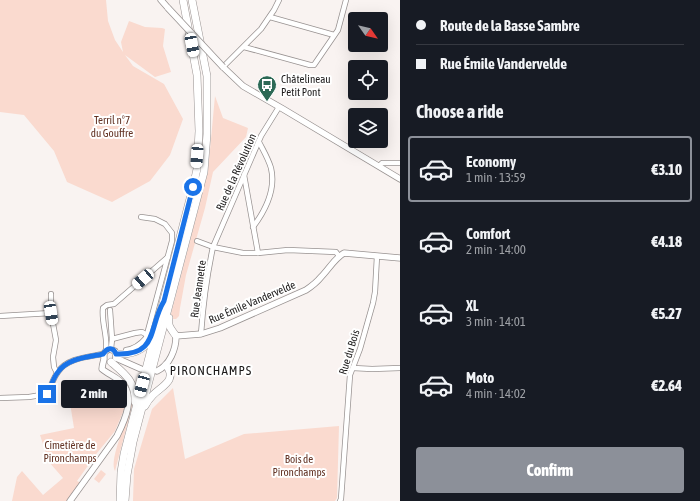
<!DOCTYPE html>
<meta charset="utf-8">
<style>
:root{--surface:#171b24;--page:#242831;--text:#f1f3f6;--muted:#9ea1a6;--line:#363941;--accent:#8c9099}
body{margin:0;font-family:"Asap Condensed",sans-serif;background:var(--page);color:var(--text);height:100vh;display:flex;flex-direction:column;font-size:15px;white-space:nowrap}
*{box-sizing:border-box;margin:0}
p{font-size:13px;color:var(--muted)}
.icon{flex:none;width:22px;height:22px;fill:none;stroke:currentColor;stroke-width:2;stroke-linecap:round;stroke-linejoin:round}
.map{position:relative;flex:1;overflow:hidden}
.side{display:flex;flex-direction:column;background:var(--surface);width:300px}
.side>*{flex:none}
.guide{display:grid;align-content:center;height:88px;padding:0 16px;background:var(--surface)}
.needle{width:26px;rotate:124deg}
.controls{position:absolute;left:348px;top:12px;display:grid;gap:8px}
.controls a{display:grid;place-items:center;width:40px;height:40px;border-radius:4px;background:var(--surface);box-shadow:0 4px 16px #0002;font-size:20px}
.end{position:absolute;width:18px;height:18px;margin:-9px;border:5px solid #1a73e8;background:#fff;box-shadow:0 0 0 2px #fff}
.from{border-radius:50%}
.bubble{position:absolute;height:28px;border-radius:4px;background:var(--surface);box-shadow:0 4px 16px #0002;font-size:13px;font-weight:800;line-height:28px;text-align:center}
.car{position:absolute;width:12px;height:24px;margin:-12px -6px;border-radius:5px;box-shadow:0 0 3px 1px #0007;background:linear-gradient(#fff 24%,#345 0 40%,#fff 0 76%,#345 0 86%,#fff 0)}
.guide b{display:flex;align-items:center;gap:14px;height:38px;font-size:15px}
.guide b+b{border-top:1px solid var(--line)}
.guide i{width:10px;height:10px;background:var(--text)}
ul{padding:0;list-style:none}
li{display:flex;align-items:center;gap:12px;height:66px;margin:0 8px 6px;padding:0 8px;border:2px solid transparent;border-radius:4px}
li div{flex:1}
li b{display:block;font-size:15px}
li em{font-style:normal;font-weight:800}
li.selected{border-color:var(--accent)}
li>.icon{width:36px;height:36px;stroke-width:1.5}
h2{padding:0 16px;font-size:18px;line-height:48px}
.action{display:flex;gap:8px;margin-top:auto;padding:8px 16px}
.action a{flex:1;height:46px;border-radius:4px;background:var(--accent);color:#fff;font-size:16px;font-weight:800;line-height:46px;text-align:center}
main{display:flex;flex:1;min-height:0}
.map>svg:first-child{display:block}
.green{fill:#fadacf}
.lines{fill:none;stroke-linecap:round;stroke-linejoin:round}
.minor-casing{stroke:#989291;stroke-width:6}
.tertiary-casing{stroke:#989291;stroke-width:7}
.trunk-casing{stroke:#989291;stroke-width:8}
.minor{stroke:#fff;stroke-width:4.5}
.tertiary{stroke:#fff;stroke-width:5.5}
.trunk{stroke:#fff;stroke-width:7}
.tertiary-bridge-casing{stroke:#989291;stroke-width:7;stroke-linecap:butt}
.tertiary-bridge{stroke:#fff;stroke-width:5.5}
.route{stroke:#1a73e8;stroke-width:5}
.labels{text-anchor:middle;stroke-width:4;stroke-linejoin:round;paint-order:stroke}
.poi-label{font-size:11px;fill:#1d1b1b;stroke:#fff;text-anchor:start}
.park-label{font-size:11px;fill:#623223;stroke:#fff}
.street-label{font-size:11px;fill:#1d1b1b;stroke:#fff}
.quarter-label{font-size:13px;letter-spacing:1px;fill:#1d1b1b;stroke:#fff}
</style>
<main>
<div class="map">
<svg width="400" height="501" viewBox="0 0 400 501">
<rect width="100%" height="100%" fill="#f9f3f1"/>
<g class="green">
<polygon points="0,0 106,0 108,21 115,40 123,52 121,42 129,21 145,27 162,28 165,29 163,46 171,72 155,77 125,55 133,66 164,84 183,119 170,155 150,181 112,202 67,182 54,151 24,115 0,112"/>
<polygon points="215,96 223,118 248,128 246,137 213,172 205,208 186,275 180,308 179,316 176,319 173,319 171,314 208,171"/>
<polygon points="173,388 185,459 244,434 339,426 337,498 335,501 133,501 134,469 152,409"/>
<polygon points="71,394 100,397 102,395 124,403 126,405 115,431 97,453 77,481 81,483 68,501 12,501 17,477 22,471 43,495 63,478 49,462 40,435 74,428 70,403"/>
<path d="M131,400L133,403L115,471C110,461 121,436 124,425C127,417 129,408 131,400Z"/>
<polygon points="101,470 106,474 99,483 94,479"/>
</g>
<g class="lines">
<g class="minor-casing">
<g id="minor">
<polyline points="270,17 334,35"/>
<polyline points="244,47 310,65 314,65 338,30 346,0"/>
<polyline points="223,67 261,29 274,10 279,0"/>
<polyline points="379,166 382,163 400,163"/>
<polyline points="244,175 258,253"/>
<path d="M253,227C265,211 276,189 271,168C268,158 263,150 259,142"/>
<polyline points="197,241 213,247 243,253 258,253 288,250 336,252 339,256"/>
<polyline points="51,294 51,313 56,340 53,357 54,367 57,373"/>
<polyline points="110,310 112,339 111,349"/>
<polyline points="0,316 51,313"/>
<path d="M201,334C203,305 207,275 213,247L261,136L279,107"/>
<polyline points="112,339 135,333 142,332 147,335"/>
<path d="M126,350C134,349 141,344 146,338L172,241V233L165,224L155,219L141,217"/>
<path d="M106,351C108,336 101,322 103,308L107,305L114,304L168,257"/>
<polyline points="353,368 372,369 400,368"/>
<path d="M0,398L29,397L47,394C51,387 53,378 58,372C67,358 88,357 103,354"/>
<polyline points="340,501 341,499 350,375 360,349 373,303 375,292 377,256"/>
</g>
</g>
<g class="tertiary-casing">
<g id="tertiary">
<polyline points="161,0 168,8"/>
<polyline points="223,67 243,86 283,109 400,179"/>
<polyline points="116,358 141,369"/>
<path d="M157,371C170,365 176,349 176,336L201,334L220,328L306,290C312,286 317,282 321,277C329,269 334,259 344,253L400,258"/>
<path d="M70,501L117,436C125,420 136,396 121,382C116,377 108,374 102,369C102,366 103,363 104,359C104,354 103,352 109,349L115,351L116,354V358"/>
</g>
</g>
<g class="trunk-casing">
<g id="trunk">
<path d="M169,318C167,326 172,330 176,336"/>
<path d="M116,354C133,355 147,350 153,333"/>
<path d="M111,362C125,374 136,382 135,402"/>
<path d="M145,406C147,402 150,398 153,395C162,386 178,380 166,365"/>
<polyline points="120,501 121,472 124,454 193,187 197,169 199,131 197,75 183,0"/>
<polyline points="125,501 127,475 133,442 204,172 207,134 207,76 192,0"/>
</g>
</g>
<use href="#minor" class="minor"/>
<use href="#tertiary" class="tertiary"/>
<use href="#trunk" class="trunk"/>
<g class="tertiary-bridge-casing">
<polyline id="tertiary-bridge" points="168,8 223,67"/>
</g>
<use href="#tertiary-bridge" class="tertiary-bridge"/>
</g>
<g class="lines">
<path class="route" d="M47,394C51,387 53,378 58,372C67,358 89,357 103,354C107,348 113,346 116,354C159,356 148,327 164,301L193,187"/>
</g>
<defs>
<g id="bus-pin" transform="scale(1)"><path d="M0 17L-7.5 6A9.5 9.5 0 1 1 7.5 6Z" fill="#2c6955" stroke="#fff"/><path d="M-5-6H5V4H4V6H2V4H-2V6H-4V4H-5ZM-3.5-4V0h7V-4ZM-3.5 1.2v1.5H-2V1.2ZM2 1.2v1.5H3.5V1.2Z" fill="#fff"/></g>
</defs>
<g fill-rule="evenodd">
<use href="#bus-pin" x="267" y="85"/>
</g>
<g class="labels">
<g class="poi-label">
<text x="281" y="83">Châtelineau<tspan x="281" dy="13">Petit Pont</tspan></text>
</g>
<g class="park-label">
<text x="112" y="124">Terril n°7<tspan x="112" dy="13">du Gouffre</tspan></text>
<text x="70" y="449">Cimetière de<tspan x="70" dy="13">Pironchamps</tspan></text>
<text x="299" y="463">Bois de<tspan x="299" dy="13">Pironchamps</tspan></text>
</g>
<g class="street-label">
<text transform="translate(236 172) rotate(-66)" y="4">Rue de la Révolution</text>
<text transform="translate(198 289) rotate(-82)" y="4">Rue Jeannette</text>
<text transform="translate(252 302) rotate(-23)" y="4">Rue Émile Vandervelde</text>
<text transform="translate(349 352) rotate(-73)" y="4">Rue du Bois</text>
</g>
<g class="quarter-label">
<text x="211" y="375">PIRONCHAMPS</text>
</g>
</g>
</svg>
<div class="controls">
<a><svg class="needle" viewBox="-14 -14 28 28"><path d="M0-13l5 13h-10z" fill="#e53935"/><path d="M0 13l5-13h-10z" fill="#9ea1a6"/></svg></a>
<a><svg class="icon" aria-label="locate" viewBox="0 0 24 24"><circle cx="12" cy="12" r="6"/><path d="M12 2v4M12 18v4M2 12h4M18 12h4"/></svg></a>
<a><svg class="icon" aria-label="layers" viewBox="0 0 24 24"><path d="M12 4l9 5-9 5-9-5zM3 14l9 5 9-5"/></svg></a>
</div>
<i class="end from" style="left:193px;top:187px"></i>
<i class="end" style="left:47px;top:394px"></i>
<div class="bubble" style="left:61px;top:380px;width:66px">2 min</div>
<i class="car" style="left:192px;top:45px;rotate:169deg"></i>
<i class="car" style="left:197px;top:156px;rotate:184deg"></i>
<i class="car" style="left:143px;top:279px;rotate:229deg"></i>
<i class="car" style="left:51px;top:313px;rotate:171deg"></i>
<i class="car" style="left:142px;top:385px;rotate:195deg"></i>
</div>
<section class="side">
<div class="guide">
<b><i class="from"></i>Route de la Basse Sambre</b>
<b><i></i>Rue Émile Vandervelde</b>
</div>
<h2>Choose a ride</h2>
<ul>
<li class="selected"><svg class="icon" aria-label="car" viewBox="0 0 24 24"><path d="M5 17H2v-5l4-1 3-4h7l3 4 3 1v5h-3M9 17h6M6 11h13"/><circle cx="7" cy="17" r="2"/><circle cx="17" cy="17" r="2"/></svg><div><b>Economy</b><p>1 min · 13:59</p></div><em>€3.10</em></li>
<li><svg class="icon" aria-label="car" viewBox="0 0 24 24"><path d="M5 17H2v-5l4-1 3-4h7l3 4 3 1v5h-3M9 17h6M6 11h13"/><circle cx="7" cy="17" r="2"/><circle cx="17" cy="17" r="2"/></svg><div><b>Comfort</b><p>2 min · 14:00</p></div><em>€4.18</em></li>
<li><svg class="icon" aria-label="car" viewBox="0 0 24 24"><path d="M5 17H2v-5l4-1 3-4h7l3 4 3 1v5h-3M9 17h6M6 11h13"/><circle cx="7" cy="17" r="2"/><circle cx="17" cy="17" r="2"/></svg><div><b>XL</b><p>3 min · 14:01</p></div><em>€5.27</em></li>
<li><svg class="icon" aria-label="car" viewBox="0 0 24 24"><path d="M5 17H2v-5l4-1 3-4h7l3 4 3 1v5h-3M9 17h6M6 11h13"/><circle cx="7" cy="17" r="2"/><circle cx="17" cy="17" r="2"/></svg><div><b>Moto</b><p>4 min · 14:02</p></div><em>€2.64</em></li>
</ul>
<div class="action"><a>Confirm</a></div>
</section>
</main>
